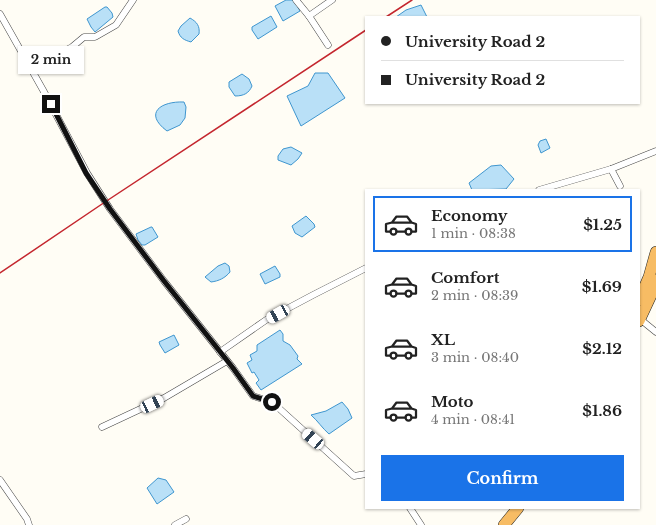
<!DOCTYPE html>
<meta charset="utf-8">
<style>
:root{--surface:#fff;--page:#f2f2f2;--text:#222;--muted:#767676;--line:#e0e0e0;--accent:#1a73e8}
body{margin:0;font-family:"Libre Baskerville",serif;background:var(--page);color:var(--text);height:100vh;display:flex;flex-direction:column;font-size:15px;white-space:nowrap}
*{box-sizing:border-box;margin:0}
p{font-size:13px;color:var(--muted)}
.icon{flex:none;width:22px;height:22px;fill:none;stroke:currentColor;stroke-width:2;stroke-linecap:round;stroke-linejoin:round}
.map{position:relative;flex:1;overflow:hidden}
.sheet{position:absolute;left:365px;top:189px;width:275px;height:320px;display:flex;flex-direction:column;background:var(--surface);border-radius:0px;box-shadow:0 1px 3px #0004}
.sheet>*{flex:none}
.guide{position:absolute;left:365px;top:16px;width:275px;height:88px;border-radius:0px;box-shadow:0 1px 3px #0004;display:grid;align-content:center;height:88px;padding:0 16px;background:var(--surface)}
.end{position:absolute;width:18px;height:18px;margin:-9px;border:5px solid #111;background:#fff;box-shadow:0 0 0 2px #fff}
.from{border-radius:50%}
.bubble{position:absolute;height:28px;border-radius:0px;background:var(--surface);box-shadow:0 1px 3px #0004;font-size:13px;font-weight:800;line-height:28px;text-align:center}
.car{position:absolute;width:12px;height:24px;margin:-12px -6px;border-radius:5px;box-shadow:0 0 3px 1px #0007;background:linear-gradient(#fff 24%,#345 0 40%,#fff 0 76%,#345 0 86%,#fff 0)}
.guide b{display:flex;align-items:center;gap:14px;height:38px;font-size:15px}
.guide b+b{border-top:1px solid var(--line)}
.guide i{width:10px;height:10px;background:var(--text)}
ul{padding:7px 0 0;list-style:none}
li{display:flex;align-items:center;gap:12px;height:56px;margin:0 8px 6px;padding:0 8px;border:2px solid transparent;border-radius:0px}
li div{flex:1}
li b{display:block;font-size:15px}
li em{font-style:normal;font-weight:800}
li.current{border-color:var(--accent)}
li>.icon{width:36px;height:36px;stroke-width:1.5}
.primary-button{display:flex;gap:8px;margin-top:auto;padding:8px 16px}
.primary-button a{flex:1;height:46px;border-radius:0px;background:var(--accent);color:#fff;font-size:16px;font-weight:800;line-height:46px;text-align:center}
.map>svg:first-child{display:block}
.water{fill:#b9e0f7;stroke:#3f96cf}
.lines{fill:none;stroke-linecap:round;stroke-linejoin:round}
.minor-casing{stroke:#444;stroke-width:7}
.trunk-casing{stroke:#222;stroke-width:12}
.minor{stroke:#fff;stroke-width:6}
.trunk{stroke:#f7bc64;stroke-width:11}
.rail{stroke:#c4262e;stroke-width:1.5}
.route{stroke:#111;stroke-width:5}
</style>
<div class="map">
<svg width="656" height="525" viewBox="0 0 656 525">
<rect width="100%" height="100%" fill="#fffdf5"/>
<g class="water">
<polygon points="286,0 294,0 300,11 283,21 275,6"/>
<polygon points="421,5 427,17 396,17 406,10"/>
<polygon points="105,7 107,7 112,13 113,17 95,32 91,27 87,19"/>
<polygon points="271,16 277,27 258,39 252,30 252,27"/>
<path d="M190,18C197,22 200,26 199,34L191,42C184,40 180,38 178,31L181,26Z"/>
<polygon points="315,73 328,73 345,98 301,126 287,96 308,86"/>
<path d="M242,74L249,79L252,86C249,93 244,96 235,96L229,87V82Z"/>
<path d="M184,102L186,107L185,118L180,125L167,131C143,113 161,101 184,102Z"/>
<polygon points="546,139 550,148 541,153 538,145 540,141"/>
<polygon points="291,147 302,153 298,159 291,165 278,160 278,156 283,149"/>
<polygon points="501,165 514,179 506,189 472,190 469,183 491,166"/>
<polygon points="306,216 314,224 315,227 302,237 295,233 292,226"/>
<polygon points="151,227 152,227 158,237 145,245 142,245 138,240 136,234"/>
<path d="M225,263L229,266L230,272C225,278 219,281 211,282L205,277L218,266Z"/>
<polygon points="275,266 280,274 280,277 265,284 260,274"/>
<polygon points="280,330 283,334 283,341 290,345 298,356 297,359 302,364 261,390 256,383 259,380 254,372 252,373 247,363 252,360 250,355 257,351 257,345"/>
<polygon points="174,335 179,345 165,353 160,345 159,342"/>
<path d="M342,402L348,409L352,418L329,434C322,428 318,421 311,415L326,411Z"/>
<polygon points="158,478 166,480 174,492 157,504 147,488"/>
</g>
<g class="lines">
<g class="minor-casing">
<g id="minor">
<polyline points="296,0 309,16 332,0"/>
<polyline points="0,14 43,90 87,173 110,209 164,281 233,368 253,396 272,402 354,476 366,474"/>
<polyline points="309,16 328,45"/>
<polyline points="31,69 72,47 84,37 95,37 116,25 133,0"/>
<polyline points="611,169 620,186"/>
<polyline points="539,190 611,169 656,151"/>
<polyline points="640,319 656,332"/>
<polyline points="220,352 266,320 313,295 366,268"/>
<polyline points="102,427 164,398 227,361"/>
<polyline points="0,480 27,519 29,525"/>
<polyline points="410,508 421,525"/>
<polyline points="175,525 186,519"/>
</g>
</g>
<g class="trunk-casing">
<g id="trunk">
<polyline points="639,300 649,277 656,252"/>
<polyline points="639,321 653,291 656,280"/>
<polyline points="504,525 518,508"/>
</g>
</g>
<use href="#minor" class="minor"/>
<use href="#trunk" class="trunk"/>
<g class="rail">
<polyline points="386,17 412,0"/>
<polyline points="0,273 105,202 366,30"/>
</g>
</g>
<g class="lines">
<polyline class="route" points="51,104 86,173 110,209 164,281 233,368 253,396 272,402"/>
</g>
</svg>
<i class="end from" style="left:272px;top:402px"></i>
<i class="end" style="left:51px;top:104px"></i>
<div class="bubble" style="left:18px;top:46px;width:66px">2 min</div>
<i class="car" style="left:278px;top:314px;rotate:241deg"></i>
<i class="car" style="left:152px;top:404px;rotate:65deg"></i>
<i class="car" style="left:313px;top:439px;rotate:311deg"></i>
<div class="guide">
<b><i class="from"></i>University Road 2</b>
<b><i></i>University Road 2</b>
</div>
<section class="sheet">
<ul>
<li class="current"><svg class="icon" aria-label="car" viewBox="0 0 24 24"><path d="M5 17H2v-5l4-1 3-4h7l3 4 3 1v5h-3M9 17h6M6 11h13"/><circle cx="7" cy="17" r="2"/><circle cx="17" cy="17" r="2"/></svg><div><b>Economy</b><p>1 min · 08:38</p></div><em>$1.25</em></li>
<li><svg class="icon" aria-label="car" viewBox="0 0 24 24"><path d="M5 17H2v-5l4-1 3-4h7l3 4 3 1v5h-3M9 17h6M6 11h13"/><circle cx="7" cy="17" r="2"/><circle cx="17" cy="17" r="2"/></svg><div><b>Comfort</b><p>2 min · 08:39</p></div><em>$1.69</em></li>
<li><svg class="icon" aria-label="car" viewBox="0 0 24 24"><path d="M5 17H2v-5l4-1 3-4h7l3 4 3 1v5h-3M9 17h6M6 11h13"/><circle cx="7" cy="17" r="2"/><circle cx="17" cy="17" r="2"/></svg><div><b>XL</b><p>3 min · 08:40</p></div><em>$2.12</em></li>
<li><svg class="icon" aria-label="car" viewBox="0 0 24 24"><path d="M5 17H2v-5l4-1 3-4h7l3 4 3 1v5h-3M9 17h6M6 11h13"/><circle cx="7" cy="17" r="2"/><circle cx="17" cy="17" r="2"/></svg><div><b>Moto</b><p>4 min · 08:41</p></div><em>$1.86</em></li>
</ul>
<div class="primary-button"><a>Confirm</a></div>
</section>
</div>
